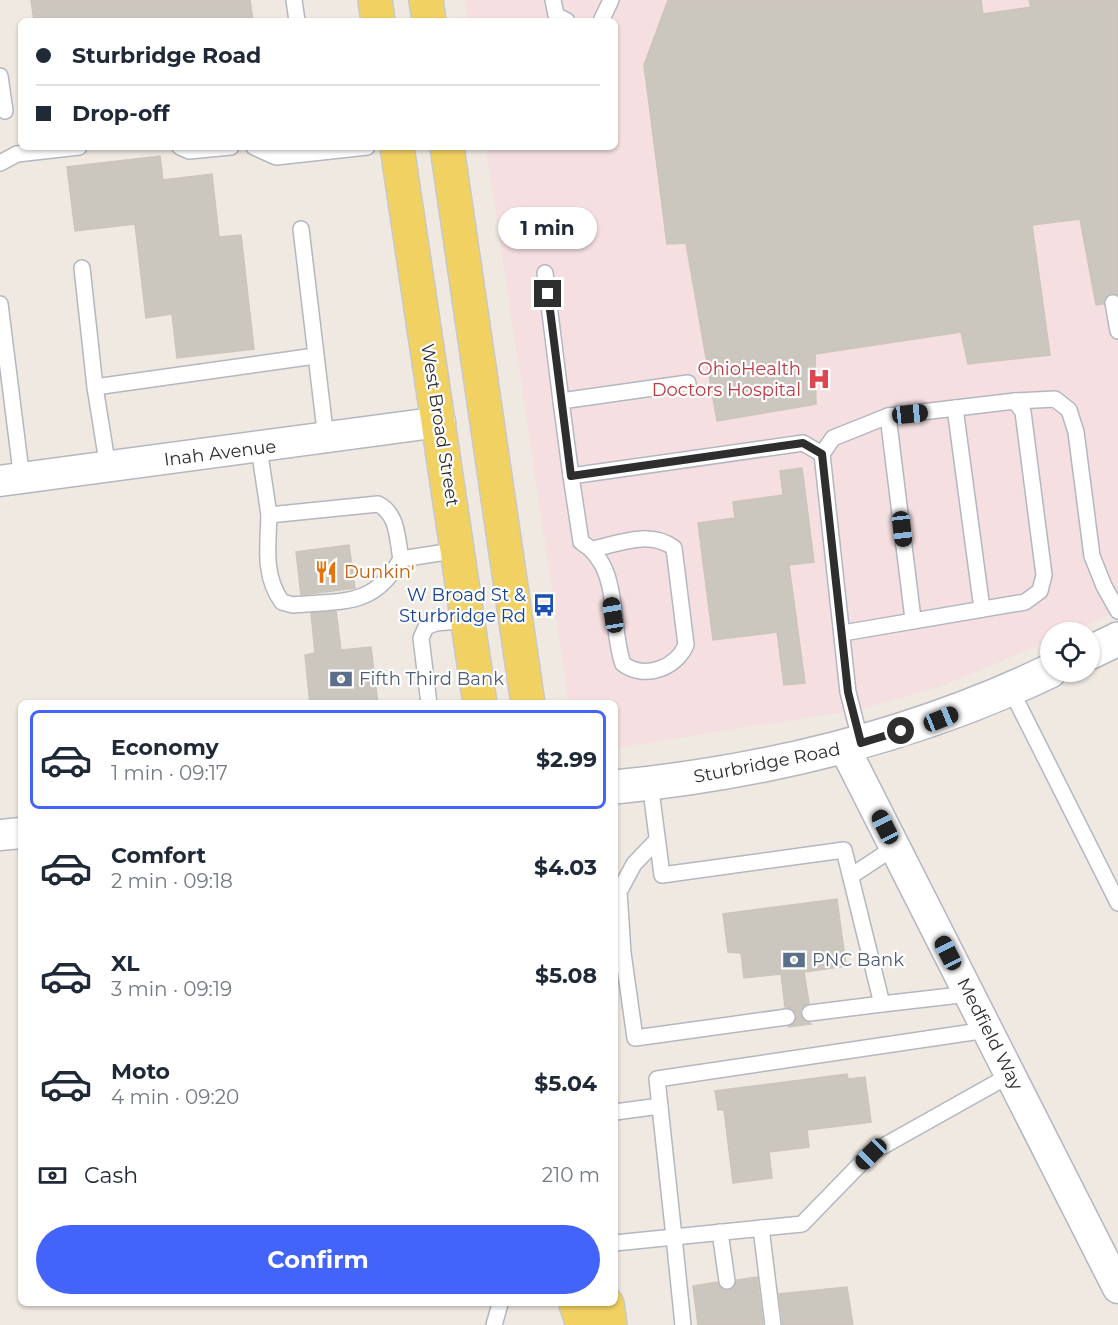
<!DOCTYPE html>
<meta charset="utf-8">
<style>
:root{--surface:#fff;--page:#f2f2f3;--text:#1f2937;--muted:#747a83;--line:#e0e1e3;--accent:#4264fb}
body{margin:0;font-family:Montserrat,sans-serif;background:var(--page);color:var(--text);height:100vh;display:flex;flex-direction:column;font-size:22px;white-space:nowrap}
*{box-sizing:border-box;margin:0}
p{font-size:20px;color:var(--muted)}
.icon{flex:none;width:33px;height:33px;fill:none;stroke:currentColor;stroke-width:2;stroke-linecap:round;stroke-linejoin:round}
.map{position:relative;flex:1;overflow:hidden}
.panel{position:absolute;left:18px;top:700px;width:600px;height:606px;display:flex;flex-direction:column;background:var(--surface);border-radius:9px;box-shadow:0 2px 4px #0004}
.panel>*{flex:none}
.hud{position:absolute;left:18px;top:18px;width:600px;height:132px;border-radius:9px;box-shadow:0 2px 4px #0004;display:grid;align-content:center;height:132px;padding:0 18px;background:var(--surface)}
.buttons{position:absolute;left:1040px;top:622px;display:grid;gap:12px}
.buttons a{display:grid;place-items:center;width:60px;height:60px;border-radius:50%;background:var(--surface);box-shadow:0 2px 4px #0004;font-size:30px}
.end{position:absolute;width:27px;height:27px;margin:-14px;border:8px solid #2e2e2e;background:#fff;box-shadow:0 0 0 3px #fff}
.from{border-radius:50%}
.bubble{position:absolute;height:42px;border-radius:21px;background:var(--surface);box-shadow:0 2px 4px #0004;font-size:20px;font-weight:700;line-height:42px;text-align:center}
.car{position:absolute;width:18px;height:36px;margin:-18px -9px;border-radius:8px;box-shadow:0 0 4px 2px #0007;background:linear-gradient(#222 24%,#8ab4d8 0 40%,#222 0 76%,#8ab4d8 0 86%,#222 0)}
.hud b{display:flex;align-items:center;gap:21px;height:57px;font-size:22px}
.hud b+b{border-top:2px solid var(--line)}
.hud i{width:15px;height:15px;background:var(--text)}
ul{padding:10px 0 0;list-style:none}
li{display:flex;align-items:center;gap:18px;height:99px;margin:0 12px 9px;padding:0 6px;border:3px solid transparent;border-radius:9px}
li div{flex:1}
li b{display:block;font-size:22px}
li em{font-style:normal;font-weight:700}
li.on{border-color:var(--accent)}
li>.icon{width:54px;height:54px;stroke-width:1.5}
.pay{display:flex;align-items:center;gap:15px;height:66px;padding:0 18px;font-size:22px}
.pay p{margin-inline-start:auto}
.action{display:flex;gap:12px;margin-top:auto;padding:12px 18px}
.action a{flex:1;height:69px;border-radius:36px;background:var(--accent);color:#fff;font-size:24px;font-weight:700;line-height:69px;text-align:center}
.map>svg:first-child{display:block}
.medical{fill:#f5dfe0}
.building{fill:#cbc7bf;stroke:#cbc5ba;stroke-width:1.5}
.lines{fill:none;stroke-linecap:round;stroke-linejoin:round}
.lane-casing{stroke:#b4b7c1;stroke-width:18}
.street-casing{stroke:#b4b7c1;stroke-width:33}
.secondary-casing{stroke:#b4b7c1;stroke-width:36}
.primary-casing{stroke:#c9c9c9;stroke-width:36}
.lane{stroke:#fff;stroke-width:15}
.street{stroke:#fff;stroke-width:30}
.secondary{stroke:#fff;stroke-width:33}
.primary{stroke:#f2d163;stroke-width:33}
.route{stroke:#2e2e2e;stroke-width:8}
.labels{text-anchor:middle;stroke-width:4.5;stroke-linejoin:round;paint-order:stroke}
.health-label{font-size:18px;fill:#be3a42;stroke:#fff;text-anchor:end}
.street-label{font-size:18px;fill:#2e2e2e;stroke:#fff}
.food-label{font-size:18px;fill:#c56008;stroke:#fff;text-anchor:start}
.transit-label{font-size:18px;fill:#164399;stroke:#fff;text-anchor:end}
.service-label{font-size:18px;fill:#4e5e75;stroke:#fff;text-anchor:start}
</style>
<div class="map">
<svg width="1118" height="1325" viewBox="0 0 1118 1325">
<rect width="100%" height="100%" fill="#efe9e1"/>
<polygon class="medical" points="465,0 1118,0 1118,611 1068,633 1050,633 1050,641 942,686 863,709 615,748 615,704 569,703 486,147 615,147 615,21 468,21"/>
<g class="building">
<polygon points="31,0 250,0 253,21 34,21"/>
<polygon points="668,0 981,0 983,14 1031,7 1029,0 1118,0 1118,295 1111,294 1104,299 1103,304 1096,305 1080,219 1032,225 1050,355 968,364 961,332 815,354 816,404 717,421 686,243 667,244 644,65"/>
<polygon points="160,156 163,180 212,174 219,237 241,235 254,349 177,358 172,314 146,318 135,224 75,231 67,167"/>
<polygon points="802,468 814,562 789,565 805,683 784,685 777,632 713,640 698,523 735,518 733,502 783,495 780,471"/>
<polygon points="349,545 355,588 301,595 296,552"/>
<polygon points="336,611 341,650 371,647 378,704 310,704 305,655 315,653 311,613"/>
<polygon points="837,899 846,966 804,972 809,1003 801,1009 800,1015 811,1024 788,1027 793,1024 797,1016 794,1011 785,1007 781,974 744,978 741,953 728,952 723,914"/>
<polygon points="847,1074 848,1079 865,1077 871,1122 807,1130 809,1147 769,1152 772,1178 733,1183 724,1110 718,1110 715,1091"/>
<polygon points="757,1277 763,1325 698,1325 693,1286 717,1282 720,1287 728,1291 733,1288 737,1280"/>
<polygon points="847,1287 853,1325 783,1325 779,1294"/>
</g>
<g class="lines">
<g class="lane-casing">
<g id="lane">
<polyline points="294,0 297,21"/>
<polyline points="553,0 556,15 567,21"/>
<polyline points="601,21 611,0"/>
<polyline points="0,76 5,111"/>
<polyline points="180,147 189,151 231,147"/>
<polyline points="254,147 276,157 367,147"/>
<polyline points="0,163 17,154 79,147"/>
<polyline points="301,229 326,439"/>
<polyline points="82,268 95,387 315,356"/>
<polyline points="545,273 561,401"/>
<polyline points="1113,303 1118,331"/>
<polyline points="0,304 22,480"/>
<polyline points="95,387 108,468"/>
<polyline points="1015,401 1055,399 1069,410 1076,432 1092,556 1104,586 1118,611"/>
<polyline points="955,408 982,609"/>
<polyline points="888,416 913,619"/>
<path d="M259,448L269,515L378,504C398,514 397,538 401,559L459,550"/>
<polyline points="571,476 561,401 688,383"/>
<path d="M269,515C268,546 263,576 282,602L293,605C343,600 373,608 401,559"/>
<path d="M593,549C620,543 650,530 674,548L686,645C676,668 645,680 623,664C609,625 622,566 581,542L571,476L803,443L822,454"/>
<polyline points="843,633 1025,602 1040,591 1044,575 1023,412 1015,401 888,416 833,438 822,454 848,692 861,743"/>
<polyline points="1011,690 1118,903"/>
<polyline points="429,704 421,638 426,627 436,623 469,620"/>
<polyline points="650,783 662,875 844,850 882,1004 969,994"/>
<polyline points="656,841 634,864 619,892 623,953 635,1038 787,1017"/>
<polyline points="851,876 895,847"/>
<polyline points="810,1013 882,1004"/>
<polyline points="615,1112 660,1106"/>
<polyline points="761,1228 773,1325"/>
<polyline points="720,1232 727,1281"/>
<polyline points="615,1243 674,1237 657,1079 987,1030"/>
<polyline points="494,1325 500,1304"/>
<polyline points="683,1325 674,1237 802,1224 871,1153 1010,1075"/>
</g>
</g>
<g class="street-casing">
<g id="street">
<polyline points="0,481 440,422"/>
<polyline points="845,749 1118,1288"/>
<polyline points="0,835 21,833"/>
</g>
</g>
<g class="secondary-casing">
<g id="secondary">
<polyline points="1089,653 1118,639"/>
<path d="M615,787C767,772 912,737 1050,671"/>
</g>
</g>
<g class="primary-casing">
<g id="primary">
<polyline points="375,0 378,21"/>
<polyline points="426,0 429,21"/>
<polyline points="397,147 480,704"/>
<polyline points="447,147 528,704"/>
<polyline points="576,1304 583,1325"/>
<polyline points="607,1304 610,1325"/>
</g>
</g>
<use href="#lane" class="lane"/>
<use href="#street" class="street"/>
<use href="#secondary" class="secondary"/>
<use href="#primary" class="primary"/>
</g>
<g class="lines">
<polyline class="route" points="548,294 571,476 803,443 822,454 848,692 861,743 901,731"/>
</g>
<defs>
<g id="hospital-bare" transform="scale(1.8)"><path d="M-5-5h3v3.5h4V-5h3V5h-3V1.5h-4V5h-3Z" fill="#e0444e" stroke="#fff" stroke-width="2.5" paint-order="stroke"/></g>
<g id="restaurant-bare" transform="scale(1.8)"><path d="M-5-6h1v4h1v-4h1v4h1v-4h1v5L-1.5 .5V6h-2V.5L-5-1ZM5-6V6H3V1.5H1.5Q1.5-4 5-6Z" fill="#e8710a" stroke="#fff" stroke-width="2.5" paint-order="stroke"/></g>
<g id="bus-bare" transform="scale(1.8)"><path d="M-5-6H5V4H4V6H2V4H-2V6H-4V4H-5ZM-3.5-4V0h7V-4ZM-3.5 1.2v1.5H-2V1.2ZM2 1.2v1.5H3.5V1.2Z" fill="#1a4fb4" stroke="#fff" stroke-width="2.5" paint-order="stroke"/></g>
<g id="bank-bare" transform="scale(1.8)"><path d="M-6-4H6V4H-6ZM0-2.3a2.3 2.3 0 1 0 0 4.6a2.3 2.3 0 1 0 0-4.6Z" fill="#5c6f8a" stroke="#fff" stroke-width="2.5" paint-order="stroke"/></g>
</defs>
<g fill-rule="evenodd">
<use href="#hospital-bare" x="819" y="379"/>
<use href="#restaurant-bare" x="326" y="572"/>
<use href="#bus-bare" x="544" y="605"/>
<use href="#bank-bare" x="341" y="679"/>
<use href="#bank-bare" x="794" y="960"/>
</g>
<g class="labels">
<g class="health-label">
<text x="801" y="375">OhioHealth<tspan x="801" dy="21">Doctors Hospital</tspan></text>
</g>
<g class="street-label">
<text transform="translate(440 425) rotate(81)" y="6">West Broad Street</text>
<text transform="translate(220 453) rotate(-7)" y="6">Inah Avenue</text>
<text transform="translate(767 763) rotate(-11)" y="6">Sturbridge Road</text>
<text transform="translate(990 1034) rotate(63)" y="6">Medfield Way</text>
</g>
<g class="food-label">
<text x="344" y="578">Dunkin'</text>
</g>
<g class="transit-label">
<text x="526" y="601">W Broad St &amp;<tspan x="526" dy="21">Sturbridge Rd</tspan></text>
</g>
<g class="service-label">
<text x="359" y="685">Fifth Third Bank</text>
<text x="812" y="966">PNC Bank</text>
</g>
</g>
</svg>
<div class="buttons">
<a><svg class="icon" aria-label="locate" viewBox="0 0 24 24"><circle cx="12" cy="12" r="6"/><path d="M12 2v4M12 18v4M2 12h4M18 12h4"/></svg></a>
</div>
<i class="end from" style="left:901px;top:731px"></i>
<i class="end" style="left:548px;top:294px"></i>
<div class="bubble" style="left:498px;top:207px;width:99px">1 min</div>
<i class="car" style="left:910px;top:414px;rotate:84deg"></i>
<i class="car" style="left:902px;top:529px;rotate:173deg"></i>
<i class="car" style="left:613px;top:615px;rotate:351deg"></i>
<i class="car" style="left:941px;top:719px;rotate:68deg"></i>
<i class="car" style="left:885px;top:827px;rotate:333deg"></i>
<i class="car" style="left:948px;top:953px;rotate:333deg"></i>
<i class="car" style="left:871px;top:1154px;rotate:225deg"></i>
<div class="hud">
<b><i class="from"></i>Sturbridge Road</b>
<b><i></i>Drop-off</b>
</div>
<section class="panel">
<ul>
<li class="on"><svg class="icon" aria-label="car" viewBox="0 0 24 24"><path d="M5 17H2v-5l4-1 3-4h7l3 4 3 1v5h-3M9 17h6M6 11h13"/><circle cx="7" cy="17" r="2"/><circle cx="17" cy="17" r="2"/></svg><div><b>Economy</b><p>1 min · 09:17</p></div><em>$2.99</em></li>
<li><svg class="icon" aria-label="car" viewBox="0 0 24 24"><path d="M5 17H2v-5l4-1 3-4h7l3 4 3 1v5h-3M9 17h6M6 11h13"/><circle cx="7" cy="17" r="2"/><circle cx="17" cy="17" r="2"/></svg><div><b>Comfort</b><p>2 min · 09:18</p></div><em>$4.03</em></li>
<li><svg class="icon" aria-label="car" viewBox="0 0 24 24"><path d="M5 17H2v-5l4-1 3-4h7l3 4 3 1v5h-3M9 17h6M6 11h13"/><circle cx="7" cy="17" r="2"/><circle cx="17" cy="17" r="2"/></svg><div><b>XL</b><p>3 min · 09:19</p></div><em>$5.08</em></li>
<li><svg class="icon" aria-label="car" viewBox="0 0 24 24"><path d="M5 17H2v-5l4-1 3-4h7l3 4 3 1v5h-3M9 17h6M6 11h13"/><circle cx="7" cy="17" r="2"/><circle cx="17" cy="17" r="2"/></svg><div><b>Moto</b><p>4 min · 09:20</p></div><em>$5.04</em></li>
</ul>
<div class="pay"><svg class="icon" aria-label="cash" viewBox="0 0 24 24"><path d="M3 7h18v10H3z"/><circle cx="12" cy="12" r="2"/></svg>Cash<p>210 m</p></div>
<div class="action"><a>Confirm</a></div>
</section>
</div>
